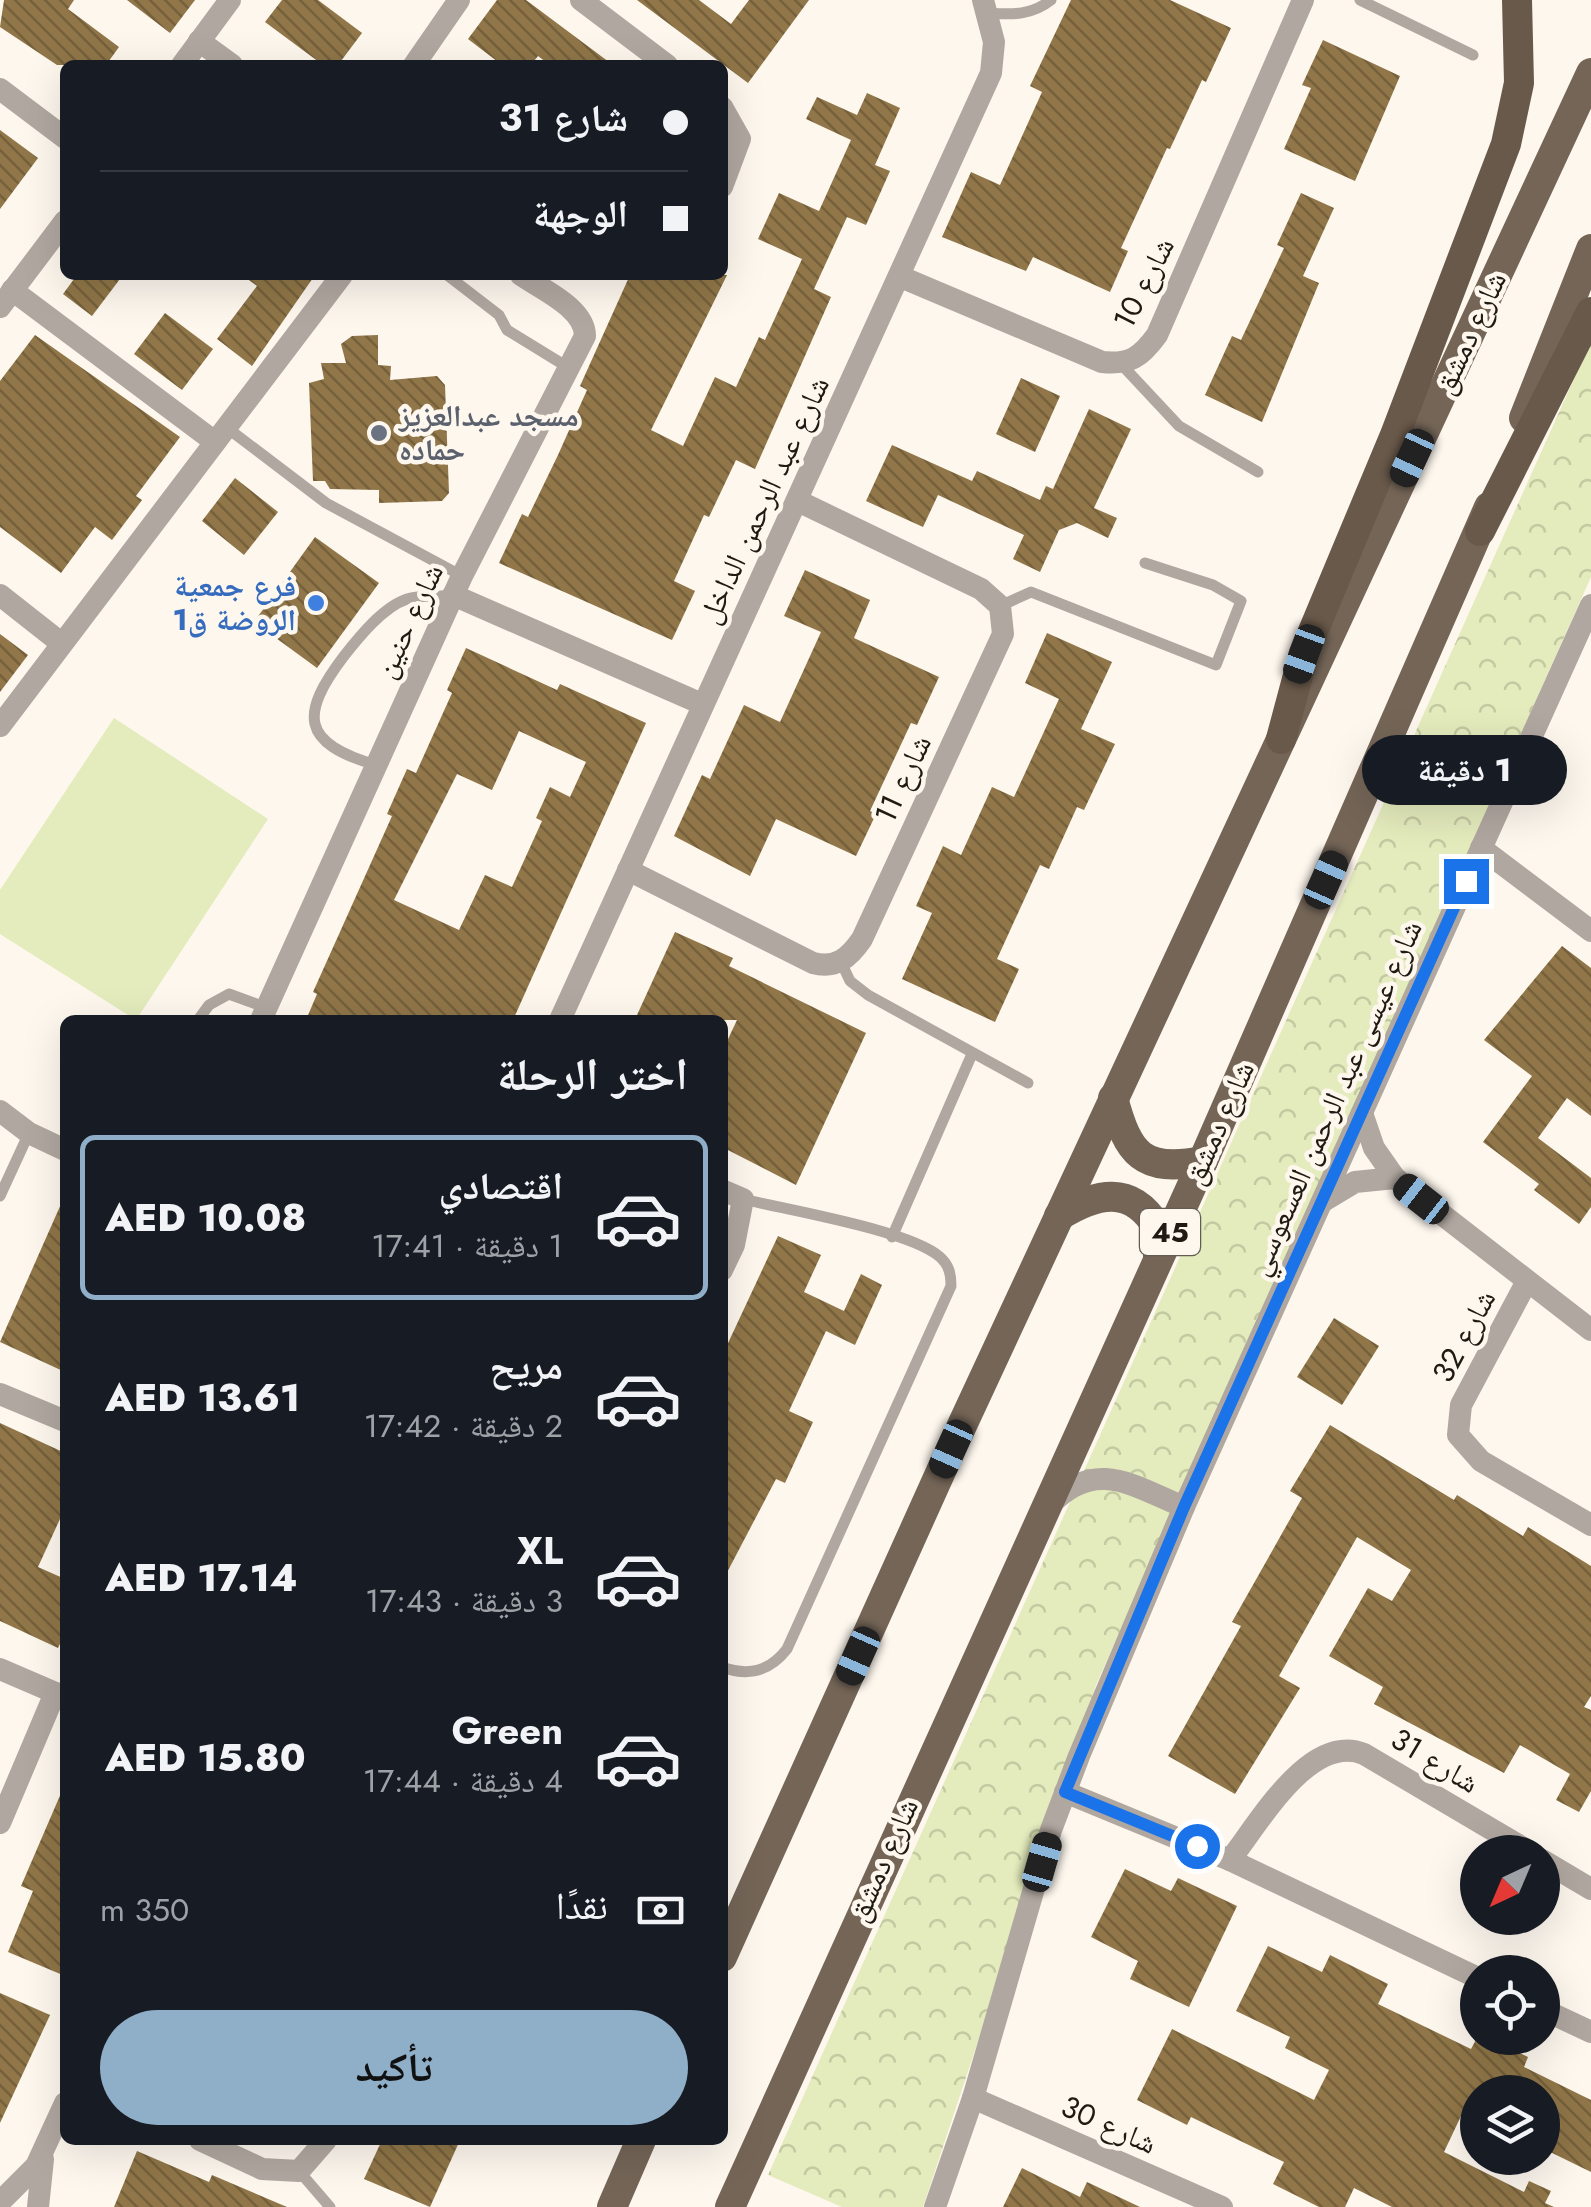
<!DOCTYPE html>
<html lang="ar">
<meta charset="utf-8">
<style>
:root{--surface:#171b24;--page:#20242c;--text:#f1f3f6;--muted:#9ea1a6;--line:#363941;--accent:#8faec8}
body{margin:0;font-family:Jost,"Noto Naskh Arabic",sans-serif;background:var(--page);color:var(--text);direction:rtl;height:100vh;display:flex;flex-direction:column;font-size:38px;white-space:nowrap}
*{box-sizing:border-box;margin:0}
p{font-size:32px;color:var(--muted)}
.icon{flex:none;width:55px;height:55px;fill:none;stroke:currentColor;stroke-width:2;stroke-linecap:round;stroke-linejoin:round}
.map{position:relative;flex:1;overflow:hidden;direction:ltr}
.panel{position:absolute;left:60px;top:1015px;width:668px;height:1130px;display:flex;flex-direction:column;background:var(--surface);border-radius:15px;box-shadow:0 10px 40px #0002;direction:rtl}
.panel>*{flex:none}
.banner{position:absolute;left:60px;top:60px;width:668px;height:220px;border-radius:15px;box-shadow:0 10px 40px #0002;direction:rtl;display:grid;align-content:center;height:220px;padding:0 40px;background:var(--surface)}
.needle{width:65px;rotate:224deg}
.fabs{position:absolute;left:1460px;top:1835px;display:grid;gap:20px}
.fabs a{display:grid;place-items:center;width:100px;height:100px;border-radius:50%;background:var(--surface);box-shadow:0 10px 40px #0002;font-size:50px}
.end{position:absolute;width:45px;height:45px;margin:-22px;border:12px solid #1a73e8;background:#fff;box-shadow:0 0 0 5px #fff}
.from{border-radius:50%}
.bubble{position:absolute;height:70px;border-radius:35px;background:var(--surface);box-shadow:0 10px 40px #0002;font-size:32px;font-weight:800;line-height:70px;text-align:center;direction:rtl}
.car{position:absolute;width:30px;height:60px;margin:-30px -15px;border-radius:12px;box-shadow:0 0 8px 2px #0007;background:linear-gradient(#222 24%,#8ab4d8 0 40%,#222 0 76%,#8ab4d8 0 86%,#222 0)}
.banner b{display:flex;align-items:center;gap:35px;height:95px;font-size:38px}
.banner b+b{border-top:2px solid var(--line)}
.banner i{width:25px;height:25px;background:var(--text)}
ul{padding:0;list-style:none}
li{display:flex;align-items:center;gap:30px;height:165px;margin:0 20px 15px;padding:0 20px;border:5px solid transparent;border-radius:15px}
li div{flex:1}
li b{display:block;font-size:38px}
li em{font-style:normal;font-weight:800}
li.current{border-color:var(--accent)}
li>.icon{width:90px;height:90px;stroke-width:1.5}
h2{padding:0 40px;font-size:45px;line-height:120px}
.pay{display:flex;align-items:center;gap:25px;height:110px;padding:0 40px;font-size:38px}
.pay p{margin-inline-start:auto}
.action{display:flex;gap:20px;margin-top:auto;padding:20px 40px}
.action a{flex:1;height:115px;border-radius:60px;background:var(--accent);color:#111;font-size:40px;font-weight:800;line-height:115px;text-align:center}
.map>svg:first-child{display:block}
.grass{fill:#e4ebbc}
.forest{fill:url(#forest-crowns)}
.building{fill:url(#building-back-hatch);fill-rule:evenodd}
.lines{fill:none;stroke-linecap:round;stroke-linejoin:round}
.service{stroke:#b0a7a0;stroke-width:11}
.minor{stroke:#b0a7a0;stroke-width:22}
.primary{stroke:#746557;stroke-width:30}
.trunk{stroke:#69594a;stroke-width:30}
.route{stroke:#1a73e8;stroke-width:12}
.worship-dot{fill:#6b7280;stroke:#fdf7ee;stroke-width:4}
.shop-dot{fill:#3f7fe0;stroke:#fdf7ee;stroke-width:4}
.labels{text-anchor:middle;stroke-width:9;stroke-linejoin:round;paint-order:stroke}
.shield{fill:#fdf7ee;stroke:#625c54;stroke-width:2.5}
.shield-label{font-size:28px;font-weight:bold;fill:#1f1a12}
.street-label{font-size:30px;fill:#1f1a12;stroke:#fdf7ee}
.worship-label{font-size:30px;font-weight:bold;fill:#5b616d;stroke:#fdf7ee;text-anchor:start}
.shop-label{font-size:30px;font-weight:bold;fill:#366cbe;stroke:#fdf7ee;text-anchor:end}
</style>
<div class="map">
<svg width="1591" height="2207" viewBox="0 0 1591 2207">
<defs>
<pattern id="forest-crowns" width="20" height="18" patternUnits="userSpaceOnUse" patternTransform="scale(2.5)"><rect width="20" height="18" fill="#e4ebbc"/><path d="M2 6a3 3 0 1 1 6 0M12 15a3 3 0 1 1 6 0" fill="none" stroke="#c3c9a1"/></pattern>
<pattern id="building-back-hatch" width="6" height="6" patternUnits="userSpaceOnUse" patternTransform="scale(2.5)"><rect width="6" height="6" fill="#907648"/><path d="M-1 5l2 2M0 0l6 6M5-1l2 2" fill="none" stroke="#75603b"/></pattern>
</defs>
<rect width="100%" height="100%" fill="#fdf7ee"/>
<polygon class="grass" points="114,718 268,819 136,1020 0,934 0,890"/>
<polygon class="forest" points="1591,341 1591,577 1096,1685 923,2207 842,2207 768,2175"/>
<g class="building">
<polygon points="4,0 74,0 68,9 119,47 106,65 57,65 0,27"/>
<polygon points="127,0 195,0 170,33"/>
<polygon points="282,0 318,0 362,33 338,65 323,65 265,22"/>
<polygon points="497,0 526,0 613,65 550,65 538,56 531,65 502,65 468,39"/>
<polygon points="637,0 699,0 731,24 749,0 809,0 748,83"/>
<polygon points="1071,0 1170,0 1231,28 1206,82 1202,80 1170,149 1167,148 1121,248 1128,251 1110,292 1033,257 1026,271 942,237 971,172 1000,185 1042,92 1030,86"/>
<polygon points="1323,40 1400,76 1355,181 1284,149 1311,88 1302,85"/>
<polygon points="867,93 900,108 875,165 890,171 866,225 847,217 814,289 831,297 755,469 736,460 709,517 704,515 674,581 695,591 672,640 499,563 522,514 528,517 558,455 587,390 580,386 630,275 727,275 651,430 683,446 715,377 736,387 759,337 765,340 802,259 758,239 779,193 819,211 851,140 806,119 817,97 857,115"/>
<polygon points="0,130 38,158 0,209"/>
<polygon points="1301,193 1334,208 1303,276 1319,283 1262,422 1205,395 1232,336 1241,340 1284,248 1277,245"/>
<polygon points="77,275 123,275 92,316 63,294"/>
<polygon points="242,275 315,275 252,366 217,339 257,286"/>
<polygon points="165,313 213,349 182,390 134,354"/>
<polygon points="35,335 180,437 136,496 142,500 112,540 95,527 61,573 0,527 0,381"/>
<polygon points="378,335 378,365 391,366 390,380 437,376 445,385 449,493 442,501 379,503 379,490 330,489 325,481 313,481 309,383 324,379 321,363 346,363 341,344 352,336"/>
<polygon points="1021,378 1060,396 1035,452 996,434"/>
<polygon points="1089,409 1131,429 1094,508 1117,518 1108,538 1077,523 1059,530 1040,572 1013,559 1024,535 938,495 923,527 866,501 892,445 972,481 977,471 1040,500 1046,486 1053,489"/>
<polygon points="235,478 278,512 244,555 202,521"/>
<polygon points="315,537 379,583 317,668 254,622"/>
<polygon points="805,570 870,600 854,638 939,677 917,725 911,723 870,811 876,814 856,856 776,819 750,876 674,836 702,775 710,779 744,705 780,722 821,632 784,616"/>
<polygon points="1047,633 1112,662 1081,729 1115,744 1084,810 1077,807 1049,869 1040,865 997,959 1019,969 995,1022 902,979 932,913 916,906 943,846 961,855 992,787 1014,797 1059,699 1025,683"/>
<polygon points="0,634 28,655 0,692"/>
<path d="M466,648L557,690L560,684L646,723L513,1020H306L317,994L313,992L392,816L387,814L407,769L416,773L452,693L447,690ZM519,731L586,762L570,797L550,787L536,818L542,821L512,887L485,875L459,930L394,900L457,774L492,790Z"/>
<polygon points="675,932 733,958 729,966 866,1033 796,1185 722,1147 722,1052 737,1020 648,1020 637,1015"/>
<polygon points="1562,946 1591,968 1591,1116 1567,1098 1538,1138 1591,1178 1591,1207 1579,1224 1534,1190 1539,1184 1483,1142 1532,1076 1484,1040"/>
<polygon points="65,1195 65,1372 0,1342"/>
<polygon points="778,1236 821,1255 804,1292 844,1311 861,1274 882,1285 855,1345 826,1331 789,1411 813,1422 785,1483 776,1479 722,1582 722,1356"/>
<polygon points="1334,1318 1379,1346 1342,1405 1297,1377"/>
<polygon points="0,1423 65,1453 65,1508 38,1567 65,1579 65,1633 58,1648 0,1621"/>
<polygon points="1330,1425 1454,1500 1457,1495 1523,1536 1528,1527 1591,1566 1591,1696 1584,1707 1591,1710 1591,1791 1579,1812 1556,1800 1570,1774 1520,1745 1504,1773 1374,1704 1383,1687 1329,1656 1368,1588 1392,1601 1411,1570 1357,1537 1279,1676 1300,1688 1235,1794 1168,1756 1241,1626 1232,1622 1302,1498 1290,1491"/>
<polygon points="65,1784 65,1976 8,1952 33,1891 21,1886"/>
<polygon points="1125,1869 1171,1891 1178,1878 1237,1906 1189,2007 1130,1979 1138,1961 1091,1937"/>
<polygon points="1268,1946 1322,1972 1330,1955 1388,1984 1378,2004 1471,2049 1478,2036 1488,2038 1528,2057 1524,2067 1591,2100 1591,2172 1542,2148 1542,2092 1478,2092 1478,2124 1461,2116 1444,2152 1524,2192 1529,2181 1551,2191 1545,2203 1554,2207 1392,2207 1354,2188 1345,2207 1319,2207 1273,2184 1284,2162 1191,2117 1187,2125 1137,2100 1172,2029 1314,2100 1329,2070 1285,2048 1290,2037 1236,2011"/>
<polygon points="0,1993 50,2015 0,2123"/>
<polygon points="382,2140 460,2140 430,2207 364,2179"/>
<polygon points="137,2151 209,2182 212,2175 287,2207 114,2207"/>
<polygon points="1022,2168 1080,2197 1087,2182 1140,2207 1003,2207"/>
</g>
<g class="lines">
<g class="service">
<polyline points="1360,0 1473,55"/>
<path d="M989,13C1013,15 1032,15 1051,0"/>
<polyline points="447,275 499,315 507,330 569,368"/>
<polyline points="1121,364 1179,426 1258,472"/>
<polyline points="226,427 326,503 462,576"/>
<polyline points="1000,606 1031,592 1216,665 1241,601 1213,585 1145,563"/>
<path d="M376,765C300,743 300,714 344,656C359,637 383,607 407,599C420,595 439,597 453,595"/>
<polyline points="841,962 850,981 868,995 1028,1083"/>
<polyline points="198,1020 209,1005 229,994 267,1008"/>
<polyline points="0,1196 29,1133"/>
<polyline points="892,1237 972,1054"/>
<path d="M722,1667C749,1677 770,1671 787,1649L951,1286C951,1274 949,1265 940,1257C909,1230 787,1210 743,1199"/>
<polyline points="299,2171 330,2207"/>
</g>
<g class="minor">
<polyline points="581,0 667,65"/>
<polyline points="199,41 232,65"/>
<polyline points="182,65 230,0"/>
<polyline points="414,65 459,0"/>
<polyline points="0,89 65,138"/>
<polyline points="722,107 740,139 722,187"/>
<path d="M901,277L1102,362C1130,365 1141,357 1157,335L1303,0"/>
<polyline points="12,290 215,442"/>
<polyline points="0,307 65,221"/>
<polyline points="0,595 61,643"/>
<polyline points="453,595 702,704"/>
<polyline points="0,726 342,275"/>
<polyline points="1481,848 1591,931"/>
<path d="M628,870L813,963C836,969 849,958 862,939L1003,634L1000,606L981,589L798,501"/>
<path d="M261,1020L462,576L585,336C585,308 541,289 521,275"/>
<polyline points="560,1020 991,73 994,42 983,0"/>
<polyline points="0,1111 29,1133 65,1150"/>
<polyline points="1362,1113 1374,1148 1395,1178 1591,1330"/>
<polyline points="722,1190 743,1199 734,1245 722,1270"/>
<polyline points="1325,1200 1355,1182 1395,1178"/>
<polyline points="1526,1283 1461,1405 1458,1435 1481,1461 1591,1525"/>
<polyline points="0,1394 65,1421"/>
<path d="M1050,1505C1096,1457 1133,1486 1184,1507"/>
<polyline points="0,1669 65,1697"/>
<polyline points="1065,1792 1230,1860 1478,1978"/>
<polyline points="0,1823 55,1693"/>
<path d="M1230,1860C1259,1823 1310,1732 1364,1754L1530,1852"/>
<polyline points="1542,1860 1591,1889"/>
<polyline points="1542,2009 1591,2032"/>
<polyline points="973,2098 1222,2207"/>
<polyline points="200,2140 262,2169 299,2171 326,2140"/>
<polyline points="0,2202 36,2166 65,2103"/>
<polyline points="38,2207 43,2159"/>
<polyline points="935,2207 973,2098 1051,1830 1079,1756 1184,1507 1591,605"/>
</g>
<g class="primary">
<polyline points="1524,418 1591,249"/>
<path d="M1113,1098C1128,1154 1142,1173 1203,1161"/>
<path d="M1059,1216C1096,1193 1131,1184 1157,1227L1158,1257"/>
<polyline points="722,1957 951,1449 1591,73"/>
<polyline points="612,2207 641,2140"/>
<polyline points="730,2207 1203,1161 1489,507"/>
</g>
<g class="trunk">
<polyline points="1480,531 1591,312"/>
<polyline points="1281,739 1304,653 1395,435 1506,144 1519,83 1517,0"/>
</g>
</g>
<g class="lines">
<polyline class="route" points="1197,1846 1065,1792 1184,1507 1466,881"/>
</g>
<circle class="worship-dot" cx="379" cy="433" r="10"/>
<circle class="shop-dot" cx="316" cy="603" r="10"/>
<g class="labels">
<rect class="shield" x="1140" y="1209" width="60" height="46" rx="8"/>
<g class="shield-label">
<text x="1170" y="1242">45</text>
</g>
<g class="street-label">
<text transform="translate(1144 283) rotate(-63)" y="10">شارع 10</text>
<text transform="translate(1470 333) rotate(-65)" y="10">شارع دمشق</text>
<text transform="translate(764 500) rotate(-65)" y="10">شارع عبد الرحمن الداخل</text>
<text transform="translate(409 621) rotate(-65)" y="10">شارع حنين</text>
<text transform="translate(903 779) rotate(-65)" y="10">شارع 11</text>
<text transform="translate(1335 1098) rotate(-66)" y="10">شارع عيسى عبد الرحمن العسعوسي</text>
<text transform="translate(1219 1123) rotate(-66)" y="10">شارع دمشق</text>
<text transform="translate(1464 1336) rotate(-62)" y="10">شارع 32</text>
<text transform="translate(1435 1761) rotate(31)" y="10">شارع 31</text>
<text transform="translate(883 1860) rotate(-66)" y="10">شارع دمشق</text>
<text transform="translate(1109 2125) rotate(24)" y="10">شارع 30</text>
</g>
<g class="worship-label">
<text x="399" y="426">مسجد عبدالعزيز<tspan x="399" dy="34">حماده</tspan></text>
</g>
<g class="shop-label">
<text x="296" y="596">فرع جمعية<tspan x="296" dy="34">الروضة ق1</tspan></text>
</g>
</g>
</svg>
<div class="fabs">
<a><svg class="needle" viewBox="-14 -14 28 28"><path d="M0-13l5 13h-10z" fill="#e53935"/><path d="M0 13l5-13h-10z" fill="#9ea1a6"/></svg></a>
<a><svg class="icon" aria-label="locate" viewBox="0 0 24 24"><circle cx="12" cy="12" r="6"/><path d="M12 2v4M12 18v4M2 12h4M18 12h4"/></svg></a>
<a><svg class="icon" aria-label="layers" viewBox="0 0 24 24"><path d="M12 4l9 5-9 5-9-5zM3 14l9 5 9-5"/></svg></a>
</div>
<i class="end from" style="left:1197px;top:1846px"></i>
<i class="end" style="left:1466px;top:881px"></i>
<div class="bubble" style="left:1362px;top:735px;width:205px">1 دقيقة</div>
<i class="car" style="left:1412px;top:458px;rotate:205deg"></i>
<i class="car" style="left:1304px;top:654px;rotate:200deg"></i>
<i class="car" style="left:1326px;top:880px;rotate:24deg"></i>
<i class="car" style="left:1421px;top:1199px;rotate:308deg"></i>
<i class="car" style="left:951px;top:1449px;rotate:204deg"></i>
<i class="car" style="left:858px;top:1656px;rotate:204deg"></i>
<i class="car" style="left:1042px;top:1862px;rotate:16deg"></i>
<div class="banner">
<b><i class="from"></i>شارع 31</b>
<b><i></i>الوجهة</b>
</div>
<section class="panel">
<h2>اختر الرحلة</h2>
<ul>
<li class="current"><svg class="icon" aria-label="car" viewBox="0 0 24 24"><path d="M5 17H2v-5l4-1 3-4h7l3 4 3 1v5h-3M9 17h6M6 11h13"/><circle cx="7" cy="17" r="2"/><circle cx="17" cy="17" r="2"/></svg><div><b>اقتصادي</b><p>1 دقيقة · 17:41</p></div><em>AED 10.08</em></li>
<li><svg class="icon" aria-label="car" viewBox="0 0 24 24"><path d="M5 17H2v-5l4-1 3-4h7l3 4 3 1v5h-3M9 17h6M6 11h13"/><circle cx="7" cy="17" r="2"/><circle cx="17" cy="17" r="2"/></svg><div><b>مريح</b><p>2 دقيقة · 17:42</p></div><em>AED 13.61</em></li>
<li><svg class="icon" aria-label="car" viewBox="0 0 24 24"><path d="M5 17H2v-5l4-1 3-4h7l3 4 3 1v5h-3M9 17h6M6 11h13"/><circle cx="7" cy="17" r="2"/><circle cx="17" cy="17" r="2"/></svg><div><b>XL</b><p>3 دقيقة · 17:43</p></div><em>AED 17.14</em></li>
<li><svg class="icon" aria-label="car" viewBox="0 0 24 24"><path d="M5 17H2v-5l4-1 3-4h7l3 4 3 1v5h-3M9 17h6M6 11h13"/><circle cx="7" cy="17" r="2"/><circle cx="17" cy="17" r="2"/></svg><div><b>Green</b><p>4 دقيقة · 17:44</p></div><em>AED 15.80</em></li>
</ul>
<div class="pay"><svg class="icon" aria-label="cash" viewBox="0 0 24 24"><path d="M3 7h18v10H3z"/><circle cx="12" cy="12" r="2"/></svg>نقدًا<p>350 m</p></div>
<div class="action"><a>تأكيد</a></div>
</section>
</div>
